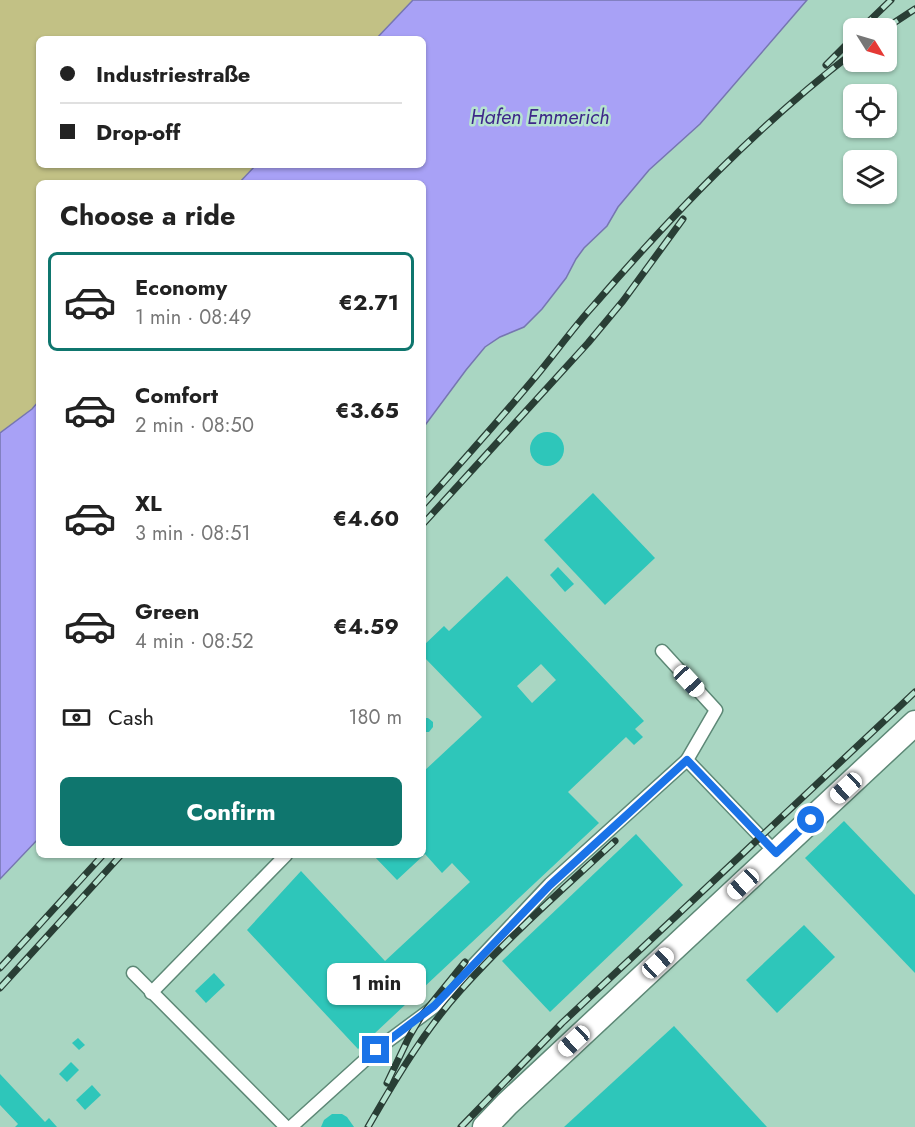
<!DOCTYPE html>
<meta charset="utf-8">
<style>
:root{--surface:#fff;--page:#f6f6f6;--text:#222;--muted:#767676;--line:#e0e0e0;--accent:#0f766e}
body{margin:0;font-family:Jost,sans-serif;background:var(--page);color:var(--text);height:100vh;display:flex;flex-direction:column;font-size:22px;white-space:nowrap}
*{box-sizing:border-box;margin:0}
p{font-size:20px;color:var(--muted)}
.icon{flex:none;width:33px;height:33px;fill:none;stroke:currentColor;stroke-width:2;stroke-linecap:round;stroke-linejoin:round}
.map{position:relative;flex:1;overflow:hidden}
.sheet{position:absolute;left:36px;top:180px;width:390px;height:678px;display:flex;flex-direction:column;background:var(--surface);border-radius:9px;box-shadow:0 2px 4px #0004}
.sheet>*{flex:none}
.hud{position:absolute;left:36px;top:36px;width:390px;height:132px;border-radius:9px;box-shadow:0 2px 4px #0004;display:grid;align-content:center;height:132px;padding:0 24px;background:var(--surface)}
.needle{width:39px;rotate:127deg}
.tools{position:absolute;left:843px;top:18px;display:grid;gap:12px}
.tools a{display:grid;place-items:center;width:54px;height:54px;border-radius:9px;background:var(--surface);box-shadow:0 2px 4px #0004;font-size:30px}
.end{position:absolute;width:27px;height:27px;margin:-14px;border:8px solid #1a73e8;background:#fff;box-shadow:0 0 0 3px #fff}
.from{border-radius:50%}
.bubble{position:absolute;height:42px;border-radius:9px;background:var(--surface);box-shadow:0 2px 4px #0004;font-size:20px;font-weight:700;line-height:42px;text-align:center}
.car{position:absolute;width:18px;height:36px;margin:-18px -9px;border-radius:8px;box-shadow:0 0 4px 2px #0007;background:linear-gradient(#fff 24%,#345 0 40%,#fff 0 76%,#345 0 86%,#fff 0)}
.hud b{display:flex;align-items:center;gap:21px;height:57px;font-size:22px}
.hud b+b{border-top:2px solid var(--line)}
.hud i{width:15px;height:15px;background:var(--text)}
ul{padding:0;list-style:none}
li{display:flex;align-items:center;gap:18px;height:99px;margin:0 12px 9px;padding:0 12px;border:3px solid transparent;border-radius:9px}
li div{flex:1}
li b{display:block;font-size:22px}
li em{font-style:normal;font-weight:700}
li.on{border-color:var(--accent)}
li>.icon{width:54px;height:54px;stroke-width:1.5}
h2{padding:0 24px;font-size:27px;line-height:72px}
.pay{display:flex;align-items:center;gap:15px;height:66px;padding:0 24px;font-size:22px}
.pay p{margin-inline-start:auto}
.button{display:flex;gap:12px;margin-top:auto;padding:12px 24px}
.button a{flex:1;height:69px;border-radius:9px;background:var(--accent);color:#fff;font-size:24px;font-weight:700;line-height:69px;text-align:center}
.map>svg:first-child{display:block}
.green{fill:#c2c185}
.water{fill:#a8a1f6;stroke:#7676b0;stroke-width:1.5}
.building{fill:#2ec6ba;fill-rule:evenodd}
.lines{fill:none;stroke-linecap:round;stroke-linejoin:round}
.service-casing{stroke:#5d8876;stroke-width:15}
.minor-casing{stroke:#5d8876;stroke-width:27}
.service{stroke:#fff;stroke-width:12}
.minor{stroke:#fff;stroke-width:24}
.rail-casing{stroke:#293e35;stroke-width:7}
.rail{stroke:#b6e3cf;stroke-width:4.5;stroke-dasharray:14;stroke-linecap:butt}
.route{stroke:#1a73e8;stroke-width:8}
.labels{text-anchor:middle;stroke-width:5;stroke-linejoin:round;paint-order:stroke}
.water-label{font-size:20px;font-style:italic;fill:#3d2788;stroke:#b6e3cf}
</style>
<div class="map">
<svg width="915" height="1127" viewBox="0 0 915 1127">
<rect width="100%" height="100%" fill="#a9d6c2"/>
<polygon class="green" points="0,0 413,0 376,39 39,39 39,165 256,165 239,183 39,183 39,401 32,409 0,433"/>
<g class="water">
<polygon points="413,0 807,0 700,124 649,170 618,207 607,226 584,248 576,259 566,278 542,309 524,327 500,337 485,347 466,370 423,428 423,183 239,183 256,165 423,165 423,39 376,39"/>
<polygon points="39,401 39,838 0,879 0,433 32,409"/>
</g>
<g class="building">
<circle cx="547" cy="449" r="17"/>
<polygon points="593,493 655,558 605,605 544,540"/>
<polygon points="558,567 574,584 565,592 550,575"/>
<path d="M507,576L644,721L635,729L643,737L634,745L626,737L568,792L599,823L358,1049L247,930L301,871L385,961L470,882L452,863L442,873L425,854L397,880L373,855H423V772L482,717L423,656V646L444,626L449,631ZM541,664L556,680L532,703L517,686Z"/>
<polygon points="423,718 428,718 433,722 433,727 429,732 423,732"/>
<polygon points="844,821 915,895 915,973 805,858"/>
<polygon points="636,834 683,885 550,1012 502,961"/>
<polygon points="804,925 835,957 777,1013 746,980"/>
<polygon points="214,973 225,985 206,1003 195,991"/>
<polygon points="674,1026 767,1127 564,1127"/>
<polygon points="78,1038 85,1045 79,1050 72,1043"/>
<polygon points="71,1062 79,1070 67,1082 59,1074"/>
<polygon points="0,1074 45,1122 49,1118 57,1127 15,1127 18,1124 0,1105"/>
<polygon points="92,1085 101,1095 85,1110 76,1100"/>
<polygon points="332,1114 342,1114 347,1117 354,1127 321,1127 324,1120"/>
</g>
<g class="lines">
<g class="service-casing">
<g id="service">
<polyline points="662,651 716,710 687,760 776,853"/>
<polyline points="133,973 286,1127"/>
<polyline points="151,993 286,855"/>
<polyline points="291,1127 376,1050 434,1007 550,884 687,760"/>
</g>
</g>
<g class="minor-casing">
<polyline id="minor" points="485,1127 507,1104 915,723"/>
</g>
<use href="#service" class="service"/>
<use href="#minor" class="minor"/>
<g class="rail-casing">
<g id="rail">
<polyline points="862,28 891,0"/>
<polyline points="886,28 915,9"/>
<polyline points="826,65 854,37"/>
<path d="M423,505C462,462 500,419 537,375C556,352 574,327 594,305C673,214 758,125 854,52"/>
<polyline points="423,524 588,343 623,301 683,219"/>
<polyline points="0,968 103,855"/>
<polyline points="0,988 121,855"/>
<polyline points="387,1083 409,1037 422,1015 465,962"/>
<path d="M368,1127C395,1080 424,1031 460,991C508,937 562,890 615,841"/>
<polyline points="461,1127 562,1023 915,692"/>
</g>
</g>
<use href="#rail" class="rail"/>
</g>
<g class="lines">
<polyline class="route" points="376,1050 434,1006 550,885 687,760 776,853 811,820"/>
</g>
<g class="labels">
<g class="water-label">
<text x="540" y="124">Hafen Emmerich</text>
</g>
</g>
</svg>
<div class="tools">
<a><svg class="needle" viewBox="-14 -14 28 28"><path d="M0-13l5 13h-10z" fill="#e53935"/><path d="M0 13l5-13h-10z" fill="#767676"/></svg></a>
<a><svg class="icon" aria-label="locate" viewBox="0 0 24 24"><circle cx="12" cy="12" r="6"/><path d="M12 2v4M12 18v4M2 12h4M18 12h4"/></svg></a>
<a><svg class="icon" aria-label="layers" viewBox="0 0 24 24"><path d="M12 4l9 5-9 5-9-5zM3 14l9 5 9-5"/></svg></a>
</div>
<i class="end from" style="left:811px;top:820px"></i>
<i class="end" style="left:376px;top:1050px"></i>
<div class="bubble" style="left:327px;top:963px;width:99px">1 min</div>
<i class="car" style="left:689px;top:681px;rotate:137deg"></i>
<i class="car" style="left:846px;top:788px;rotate:227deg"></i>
<i class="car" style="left:743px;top:884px;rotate:227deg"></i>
<i class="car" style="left:658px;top:963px;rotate:47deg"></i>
<i class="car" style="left:574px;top:1041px;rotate:227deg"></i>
<div class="hud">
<b><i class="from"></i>Industriestraße</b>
<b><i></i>Drop-off</b>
</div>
<section class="sheet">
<h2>Choose a ride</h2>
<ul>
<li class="on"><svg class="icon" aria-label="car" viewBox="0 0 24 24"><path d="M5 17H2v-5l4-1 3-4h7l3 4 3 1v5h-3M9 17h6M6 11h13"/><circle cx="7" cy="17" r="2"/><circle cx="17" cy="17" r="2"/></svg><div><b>Economy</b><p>1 min · 08:49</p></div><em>€2.71</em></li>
<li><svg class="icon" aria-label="car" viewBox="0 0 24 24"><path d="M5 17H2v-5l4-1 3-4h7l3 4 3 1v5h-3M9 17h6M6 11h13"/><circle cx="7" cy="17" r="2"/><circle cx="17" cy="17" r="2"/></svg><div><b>Comfort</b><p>2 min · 08:50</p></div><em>€3.65</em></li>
<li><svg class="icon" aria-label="car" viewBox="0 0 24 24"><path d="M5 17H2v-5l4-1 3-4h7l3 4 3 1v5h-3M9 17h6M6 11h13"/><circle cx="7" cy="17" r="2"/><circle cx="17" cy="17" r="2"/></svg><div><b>XL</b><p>3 min · 08:51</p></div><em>€4.60</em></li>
<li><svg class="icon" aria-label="car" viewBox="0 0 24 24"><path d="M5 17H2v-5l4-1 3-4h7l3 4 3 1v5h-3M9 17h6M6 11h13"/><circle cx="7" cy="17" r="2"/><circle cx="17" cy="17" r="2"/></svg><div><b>Green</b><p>4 min · 08:52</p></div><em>€4.59</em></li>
</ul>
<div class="pay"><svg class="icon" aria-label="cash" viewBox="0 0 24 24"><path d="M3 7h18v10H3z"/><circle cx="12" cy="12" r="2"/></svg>Cash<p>180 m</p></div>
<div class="button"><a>Confirm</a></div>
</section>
</div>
